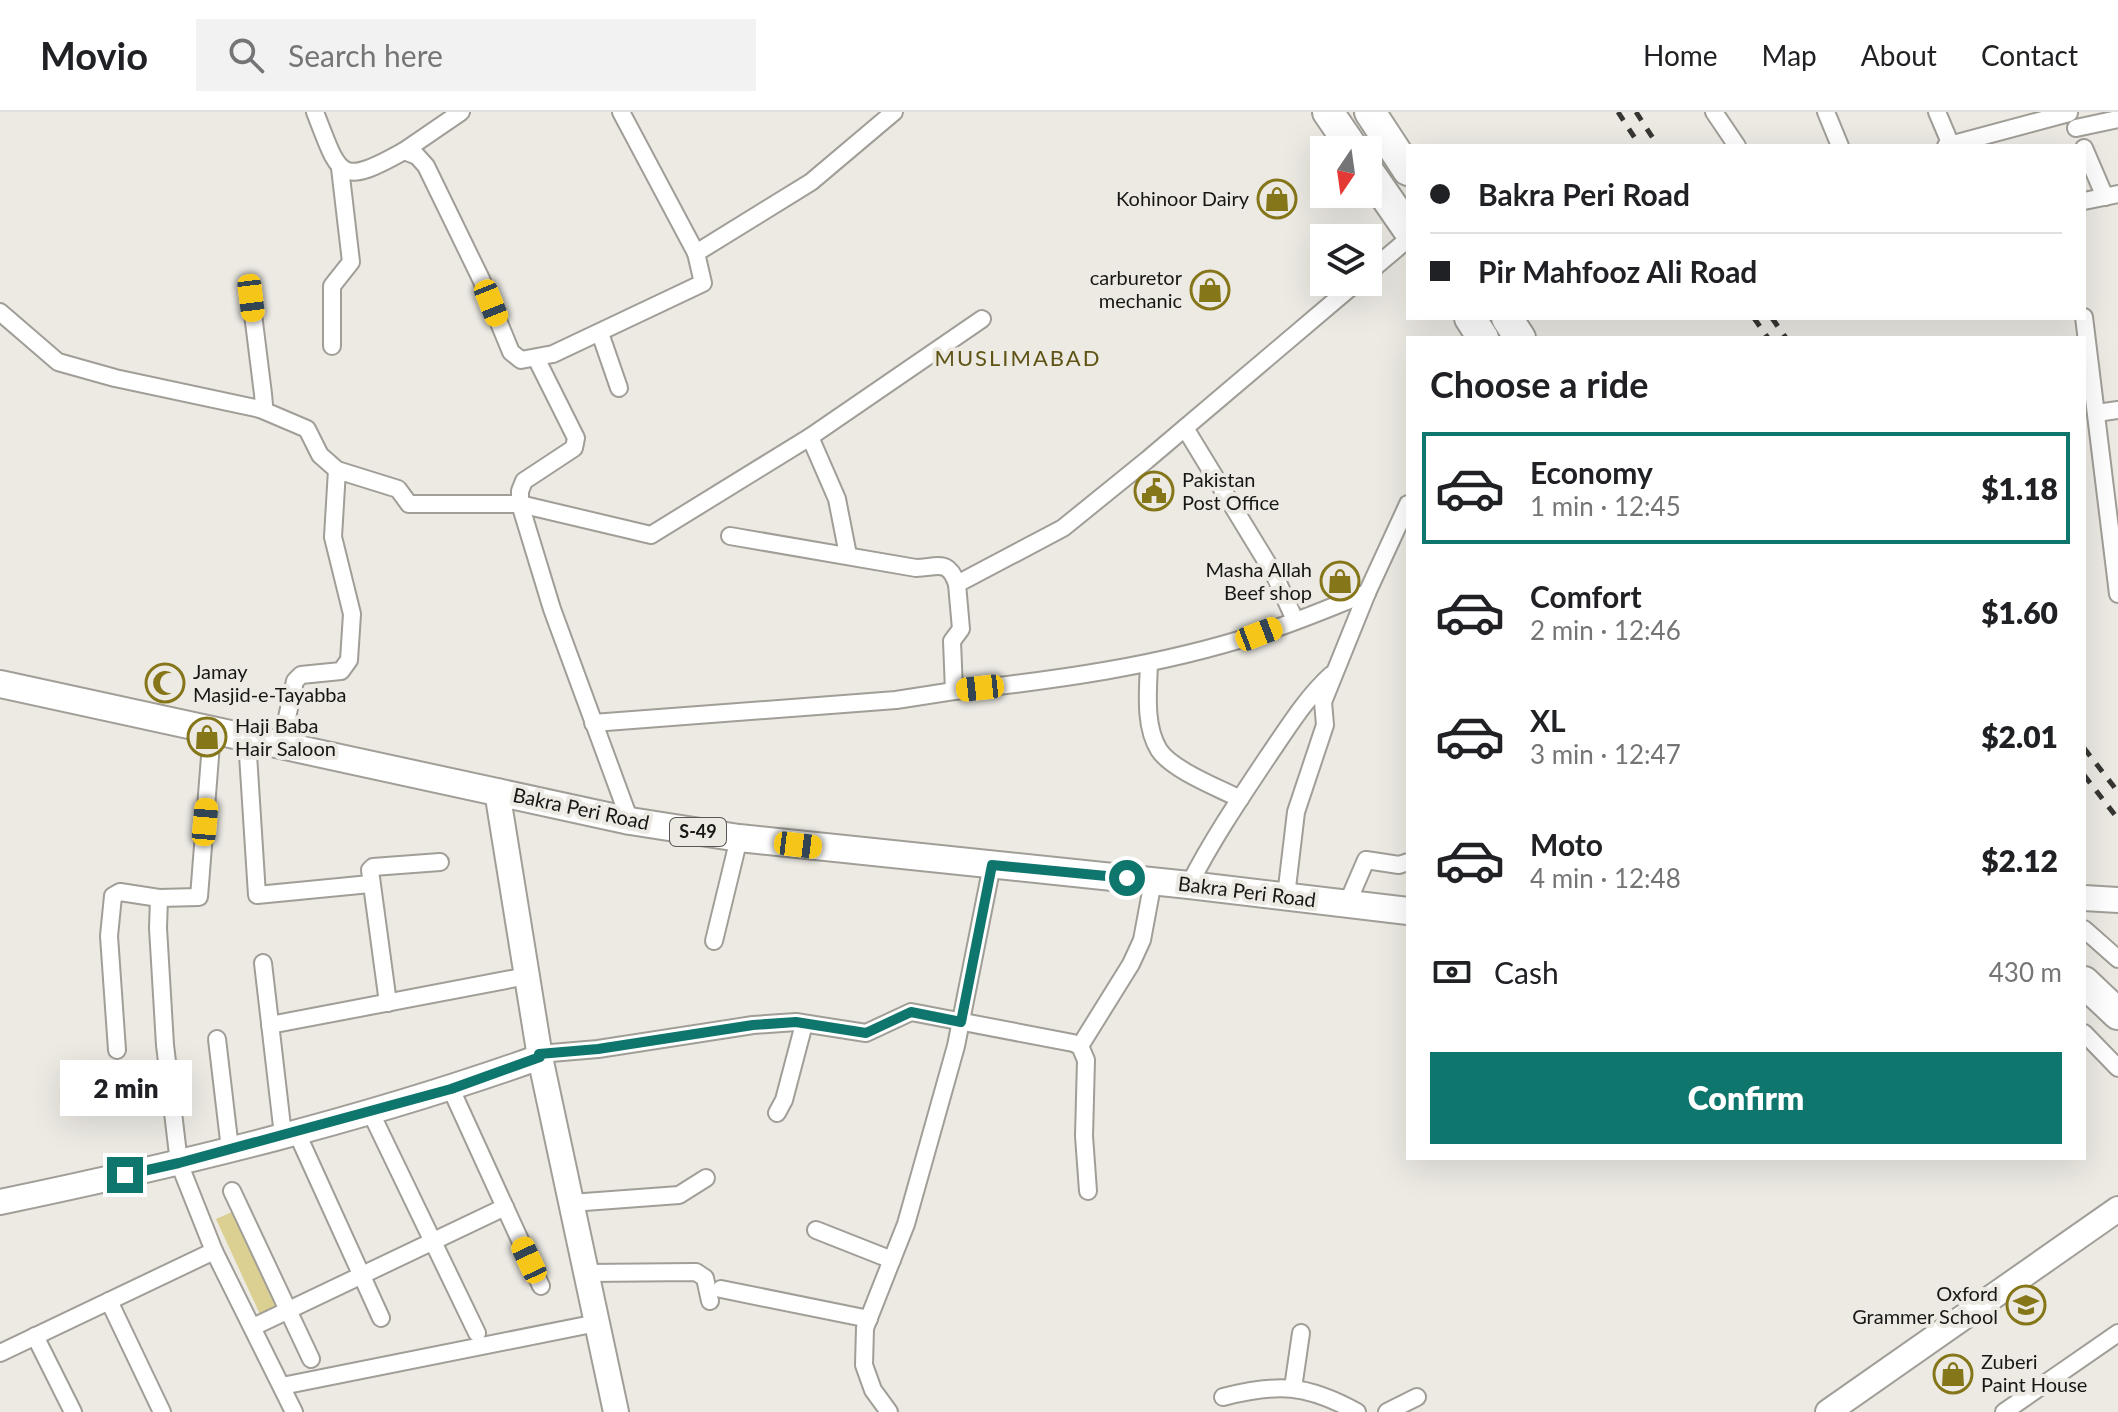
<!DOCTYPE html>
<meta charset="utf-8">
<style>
:root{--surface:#fff;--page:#f2f2f2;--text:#202124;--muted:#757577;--line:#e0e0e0;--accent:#0f766e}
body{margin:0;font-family:Lato,sans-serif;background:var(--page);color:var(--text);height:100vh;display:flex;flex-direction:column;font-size:30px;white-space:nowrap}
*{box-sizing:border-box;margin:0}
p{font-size:26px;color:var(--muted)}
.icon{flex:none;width:44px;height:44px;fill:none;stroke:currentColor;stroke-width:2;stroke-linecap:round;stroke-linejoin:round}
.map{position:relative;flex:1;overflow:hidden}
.panel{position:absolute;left:1406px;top:224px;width:680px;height:824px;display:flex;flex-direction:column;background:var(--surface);border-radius:0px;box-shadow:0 8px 32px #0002}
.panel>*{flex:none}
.banner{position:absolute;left:1406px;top:32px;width:680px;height:176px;border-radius:0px;box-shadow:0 8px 32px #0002;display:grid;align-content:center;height:176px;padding:0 24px;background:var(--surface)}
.needle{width:52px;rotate:193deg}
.controls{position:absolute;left:1310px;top:24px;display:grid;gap:16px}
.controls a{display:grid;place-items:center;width:72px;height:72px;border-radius:0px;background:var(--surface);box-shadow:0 8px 32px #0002;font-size:40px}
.end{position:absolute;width:36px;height:36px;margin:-18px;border:10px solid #0f766e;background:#fff;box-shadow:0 0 0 4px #fff}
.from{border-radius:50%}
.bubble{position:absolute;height:56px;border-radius:0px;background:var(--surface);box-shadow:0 8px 32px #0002;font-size:26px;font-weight:800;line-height:56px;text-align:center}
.car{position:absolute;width:24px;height:48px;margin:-24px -12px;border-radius:10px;box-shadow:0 0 6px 2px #0007;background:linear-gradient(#f5c518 24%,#345 0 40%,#f5c518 0 76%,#345 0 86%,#f5c518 0)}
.banner b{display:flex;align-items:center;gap:28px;height:76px;font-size:30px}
.banner b+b{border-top:2px solid var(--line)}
.banner i{width:20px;height:20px;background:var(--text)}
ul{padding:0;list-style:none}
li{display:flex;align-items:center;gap:24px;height:112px;margin:0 16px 12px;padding:0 8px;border:4px solid transparent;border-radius:0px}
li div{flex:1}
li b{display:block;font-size:30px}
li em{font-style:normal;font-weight:800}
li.current{border-color:var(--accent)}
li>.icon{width:72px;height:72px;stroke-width:1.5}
h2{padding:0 24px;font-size:36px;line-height:96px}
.pay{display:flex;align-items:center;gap:20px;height:88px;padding:0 24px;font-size:30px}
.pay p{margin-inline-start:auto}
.button{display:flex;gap:16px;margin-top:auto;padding:16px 24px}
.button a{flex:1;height:92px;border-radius:0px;background:var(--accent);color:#fff;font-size:32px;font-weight:800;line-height:92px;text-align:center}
header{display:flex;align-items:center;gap:48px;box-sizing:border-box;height:112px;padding:0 40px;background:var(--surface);border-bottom:2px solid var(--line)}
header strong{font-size:38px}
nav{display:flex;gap:44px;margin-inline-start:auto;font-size:28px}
.search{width:560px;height:72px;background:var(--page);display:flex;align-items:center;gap:20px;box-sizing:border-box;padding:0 28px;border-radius:0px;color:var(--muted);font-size:30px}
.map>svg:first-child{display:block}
.green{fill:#dbd092}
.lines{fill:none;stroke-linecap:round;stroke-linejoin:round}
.street-casing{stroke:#a09e97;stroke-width:20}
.secondary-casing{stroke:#a09e97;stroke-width:28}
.primary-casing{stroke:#a09e97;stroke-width:30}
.highway-casing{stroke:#a09e97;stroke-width:34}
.street{stroke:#fff;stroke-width:16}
.secondary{stroke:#fff;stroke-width:24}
.primary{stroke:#fff;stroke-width:26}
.highway{stroke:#fff;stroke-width:30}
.rail{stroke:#373633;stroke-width:5;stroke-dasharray:10 10;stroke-linecap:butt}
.route{stroke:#0f766e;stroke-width:10}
.labels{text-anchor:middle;stroke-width:8;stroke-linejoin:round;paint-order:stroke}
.shield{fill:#eceae3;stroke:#585653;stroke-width:2}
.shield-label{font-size:18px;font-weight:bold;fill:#181715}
.poi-label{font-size:20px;fill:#181715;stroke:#eceae3;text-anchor:end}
.street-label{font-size:20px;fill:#181715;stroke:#eceae3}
.neighbourhood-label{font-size:22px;letter-spacing:2px;fill:#5f5416;stroke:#eceae3}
</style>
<header>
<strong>Movio</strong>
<div class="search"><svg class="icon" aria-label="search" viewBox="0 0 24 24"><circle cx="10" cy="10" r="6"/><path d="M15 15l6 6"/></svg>Search here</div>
<nav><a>Home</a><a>Map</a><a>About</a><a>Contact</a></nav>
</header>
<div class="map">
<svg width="2118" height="1300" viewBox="0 0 2118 1300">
<rect width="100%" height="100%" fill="#eceae3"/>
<polygon class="green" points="232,1100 279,1202 263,1209 216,1107"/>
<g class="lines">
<g class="street-casing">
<g id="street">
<path d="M315,0C340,64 338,76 404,39L417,44L426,54L481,167L511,240L521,248L553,242L703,171L696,141L621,0"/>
<polyline points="1714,0 1737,34"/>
<polyline points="1826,0 1840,34"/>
<polyline points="1937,0 1951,33"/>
<polyline points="2076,16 2118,7"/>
<polyline points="1946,34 2069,1"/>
<polyline points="2084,36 2105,85"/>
<polyline points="404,39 461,0"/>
<polyline points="2084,89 2118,82"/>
<polyline points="696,141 811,70 894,0"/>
<polyline points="1368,161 1408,127"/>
<path d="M1357,170L1147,348L1063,416L957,472L961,517L952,529L954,579C1057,568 1159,554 1258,522C1295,511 1331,495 1367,481L1408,392"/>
<polyline points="0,200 58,250 115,266 260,297 264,293 263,282 251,186"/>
<polyline points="2084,205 2118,482"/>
<polyline points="600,221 619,276"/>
<polyline points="332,234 332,174 351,150 340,56"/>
<polyline points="536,246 576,326 574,336 524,369 520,379 520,392 552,497 630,709"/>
<polyline points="260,297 307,317 320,343 337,358 398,377 409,392 520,392 651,423 810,325 982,207"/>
<polyline points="2097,301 2118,298"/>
<polyline points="1185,316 1274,462 1295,508"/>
<polyline points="810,325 837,387 848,443"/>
<path d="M730,424L916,456C939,455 948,447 957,472"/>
<path d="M1149,552C1148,579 1144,614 1159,638C1172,658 1219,676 1240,687"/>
<polyline points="593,611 896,588 954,579"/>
<polyline points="247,627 257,783 370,772"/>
<polyline points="281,633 295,569 301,563 341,559 349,548 352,502 333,425 337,358"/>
<path d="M1189,773C1212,728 1239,688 1267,646C1287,617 1305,587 1331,563"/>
<polyline points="1286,784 1296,700 1325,613 1323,590 1367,481"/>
<polyline points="159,786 158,816 165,933 179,1051 214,1139 294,1300"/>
<polyline points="1347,792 1366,748 1399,753 1408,750"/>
<polyline points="2084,817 2118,847"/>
<polyline points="714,829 739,726"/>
<polyline points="263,851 283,1023"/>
<polyline points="388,891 370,758 373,755 440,750"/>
<polyline points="270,913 527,864"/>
<polyline points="2084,921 2118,956"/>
<polyline points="217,927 230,1037"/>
<polyline points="1080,934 1131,852 1142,828 1153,769"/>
<polyline points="117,938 109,824 113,784 120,780 159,786 199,785 212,619"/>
<polyline points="539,942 598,937 753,913 796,910 866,921 911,900 1073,931 1080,934 1086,948 1084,1024 1088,1079"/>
<polyline points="451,977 541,1174"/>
<polyline points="370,999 477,1221"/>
<polyline points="777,1001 784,988 804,912"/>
<polyline points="296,1019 381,1206"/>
<polyline points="232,1079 311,1247"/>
<polyline points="571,1091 679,1083 706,1066"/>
<polyline points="816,1118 892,1148"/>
<polyline points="586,1161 696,1160 705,1166 710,1189"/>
<polyline points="721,1177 869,1207"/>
<polyline points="109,1189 162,1300"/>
<polyline points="253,1215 505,1095"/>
<polyline points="35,1224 73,1300"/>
<polyline points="0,1241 214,1139"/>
<polyline points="282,1274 597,1211"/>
<polyline points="1293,1276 1301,1221"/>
<path d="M1223,1285C1278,1271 1306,1272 1357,1300"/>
<polyline points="889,1300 873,1278 864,1253 865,1216 906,1112 956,934 992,753"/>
<polyline points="1387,1300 1417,1285"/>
<polyline points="2004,1300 2118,1221"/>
</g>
</g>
<g class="secondary-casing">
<g id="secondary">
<polyline points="497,679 540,945 616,1300"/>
<polyline points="2084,786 2118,788"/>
<path d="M0,1090C182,1052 364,1008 540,945"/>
<polyline points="1828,1300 2118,1097"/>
</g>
</g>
<g class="primary-casing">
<polyline id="primary" points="0,572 630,709 739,726 1189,773 1408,799"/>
</g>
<g class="highway-casing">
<g id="highway">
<polyline points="1328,0 1354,38"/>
<polyline points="1370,0 1408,58"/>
<polyline points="1368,59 1408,117"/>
<polyline points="1470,206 1483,226"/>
<polyline points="1507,206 1520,226"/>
<polyline points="2084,870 2118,902"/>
</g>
</g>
<use href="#street" class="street"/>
<use href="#secondary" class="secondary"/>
<use href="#primary" class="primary"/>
<use href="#highway" class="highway"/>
<g class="rail">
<polyline points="1618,0 1640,34"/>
<polyline points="1636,0 1658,34"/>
<polyline points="1754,206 1768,226"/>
<polyline points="1772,206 1786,226"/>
<polyline points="2084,636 2118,680"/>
<polyline points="2084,663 2118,707"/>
</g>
</g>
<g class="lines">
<polyline class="route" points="125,1063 179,1051 451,977 540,945 539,942 598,937 753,913 796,910 866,921 911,900 961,910 992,753 1127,766"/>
</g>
<defs>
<g id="shop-ring" transform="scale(2)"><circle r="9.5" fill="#eceae3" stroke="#857619" stroke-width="1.5"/><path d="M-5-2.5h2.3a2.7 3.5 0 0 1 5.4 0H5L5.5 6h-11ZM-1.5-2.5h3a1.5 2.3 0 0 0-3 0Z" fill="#857619"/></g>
<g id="civic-ring" transform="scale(2)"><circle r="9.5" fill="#eceae3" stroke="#857619" stroke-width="1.5"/><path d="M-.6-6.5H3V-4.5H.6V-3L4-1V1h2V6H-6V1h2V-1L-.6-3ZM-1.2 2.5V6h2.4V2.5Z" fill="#857619"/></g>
<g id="mosque-ring" transform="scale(2)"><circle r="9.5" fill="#eceae3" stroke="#857619" stroke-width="1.5"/><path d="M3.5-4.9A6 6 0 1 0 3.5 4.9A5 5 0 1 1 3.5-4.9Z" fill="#857619"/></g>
<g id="school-ring" transform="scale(2)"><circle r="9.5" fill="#eceae3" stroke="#857619" stroke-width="1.5"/><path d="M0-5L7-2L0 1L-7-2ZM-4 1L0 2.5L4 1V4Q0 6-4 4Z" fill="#857619"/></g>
</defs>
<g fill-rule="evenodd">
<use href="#shop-ring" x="1277" y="87"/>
<use href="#shop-ring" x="1210" y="178"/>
<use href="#civic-ring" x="1154" y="379"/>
<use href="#shop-ring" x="1340" y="469"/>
<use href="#mosque-ring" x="165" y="571"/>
<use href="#shop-ring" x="207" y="625"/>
<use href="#school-ring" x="2026" y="1193"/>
<use href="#shop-ring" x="1953" y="1262"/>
</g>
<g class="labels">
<rect class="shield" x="670" y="706" width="56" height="28" rx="6"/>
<g class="shield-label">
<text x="698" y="726">S-49</text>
</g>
<g class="poi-label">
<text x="1249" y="94">Kohinoor Dairy</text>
<text x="1182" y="173">carburetor<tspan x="1182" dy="23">mechanic</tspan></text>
<text x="1182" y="375" text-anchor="start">Pakistan<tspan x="1182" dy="23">Post Office</tspan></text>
<text x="1312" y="465">Masha Allah<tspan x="1312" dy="23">Beef shop</tspan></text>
<text x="193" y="567" text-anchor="start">Jamay<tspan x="193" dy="23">Masjid-e-Tayabba</tspan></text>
<text x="235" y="621" text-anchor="start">Haji Baba<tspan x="235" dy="23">Hair Saloon</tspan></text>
<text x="1998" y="1189">Oxford<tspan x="1998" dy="23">Grammer School</tspan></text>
<text x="1981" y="1257" text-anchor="start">Zuberi<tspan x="1981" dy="23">Paint House</tspan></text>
</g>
<g class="street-label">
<text transform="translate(581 697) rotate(12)" y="7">Bakra Peri Road</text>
<text transform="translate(1247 780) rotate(7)" y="7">Bakra Peri Road</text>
</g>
<g class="neighbourhood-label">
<text x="1018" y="254">MUSLIMABAD</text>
</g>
</g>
</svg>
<div class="controls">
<a><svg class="needle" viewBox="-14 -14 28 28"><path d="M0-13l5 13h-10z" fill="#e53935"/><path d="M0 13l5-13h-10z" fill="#757577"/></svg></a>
<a><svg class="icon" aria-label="layers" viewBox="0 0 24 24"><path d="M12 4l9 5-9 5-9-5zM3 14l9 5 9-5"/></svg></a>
</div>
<i class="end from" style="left:1127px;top:766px"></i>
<i class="end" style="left:125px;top:1063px"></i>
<div class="bubble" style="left:60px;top:948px;width:132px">2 min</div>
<i class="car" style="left:251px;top:186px;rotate:173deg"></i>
<i class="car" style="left:491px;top:191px;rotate:158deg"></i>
<i class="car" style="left:1259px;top:522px;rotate:69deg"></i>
<i class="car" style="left:980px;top:576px;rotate:264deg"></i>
<i class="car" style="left:205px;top:710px;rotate:5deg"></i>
<i class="car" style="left:798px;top:733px;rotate:97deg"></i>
<i class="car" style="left:529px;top:1148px;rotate:335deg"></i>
<div class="banner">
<b><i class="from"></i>Bakra Peri Road</b>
<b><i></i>Pir Mahfooz Ali Road</b>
</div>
<section class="panel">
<h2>Choose a ride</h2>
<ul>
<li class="current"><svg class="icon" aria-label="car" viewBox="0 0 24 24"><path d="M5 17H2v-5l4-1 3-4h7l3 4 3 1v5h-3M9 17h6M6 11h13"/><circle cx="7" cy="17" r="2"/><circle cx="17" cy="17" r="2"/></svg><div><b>Economy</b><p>1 min · 12:45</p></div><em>$1.18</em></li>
<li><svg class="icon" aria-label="car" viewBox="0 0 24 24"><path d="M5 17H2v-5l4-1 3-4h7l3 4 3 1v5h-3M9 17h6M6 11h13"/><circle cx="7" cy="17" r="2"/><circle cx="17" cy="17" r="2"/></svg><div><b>Comfort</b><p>2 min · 12:46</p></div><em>$1.60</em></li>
<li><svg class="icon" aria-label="car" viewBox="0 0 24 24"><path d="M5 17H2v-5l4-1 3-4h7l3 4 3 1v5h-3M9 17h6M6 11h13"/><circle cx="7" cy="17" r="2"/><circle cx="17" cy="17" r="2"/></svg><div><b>XL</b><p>3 min · 12:47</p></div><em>$2.01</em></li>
<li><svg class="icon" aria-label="car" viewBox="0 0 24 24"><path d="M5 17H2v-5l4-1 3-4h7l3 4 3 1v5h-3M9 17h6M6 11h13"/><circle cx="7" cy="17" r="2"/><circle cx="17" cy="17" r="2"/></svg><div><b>Moto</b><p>4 min · 12:48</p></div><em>$2.12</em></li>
</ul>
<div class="pay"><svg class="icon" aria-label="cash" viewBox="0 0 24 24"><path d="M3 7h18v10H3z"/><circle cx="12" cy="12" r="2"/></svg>Cash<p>430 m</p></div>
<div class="button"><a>Confirm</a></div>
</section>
</div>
